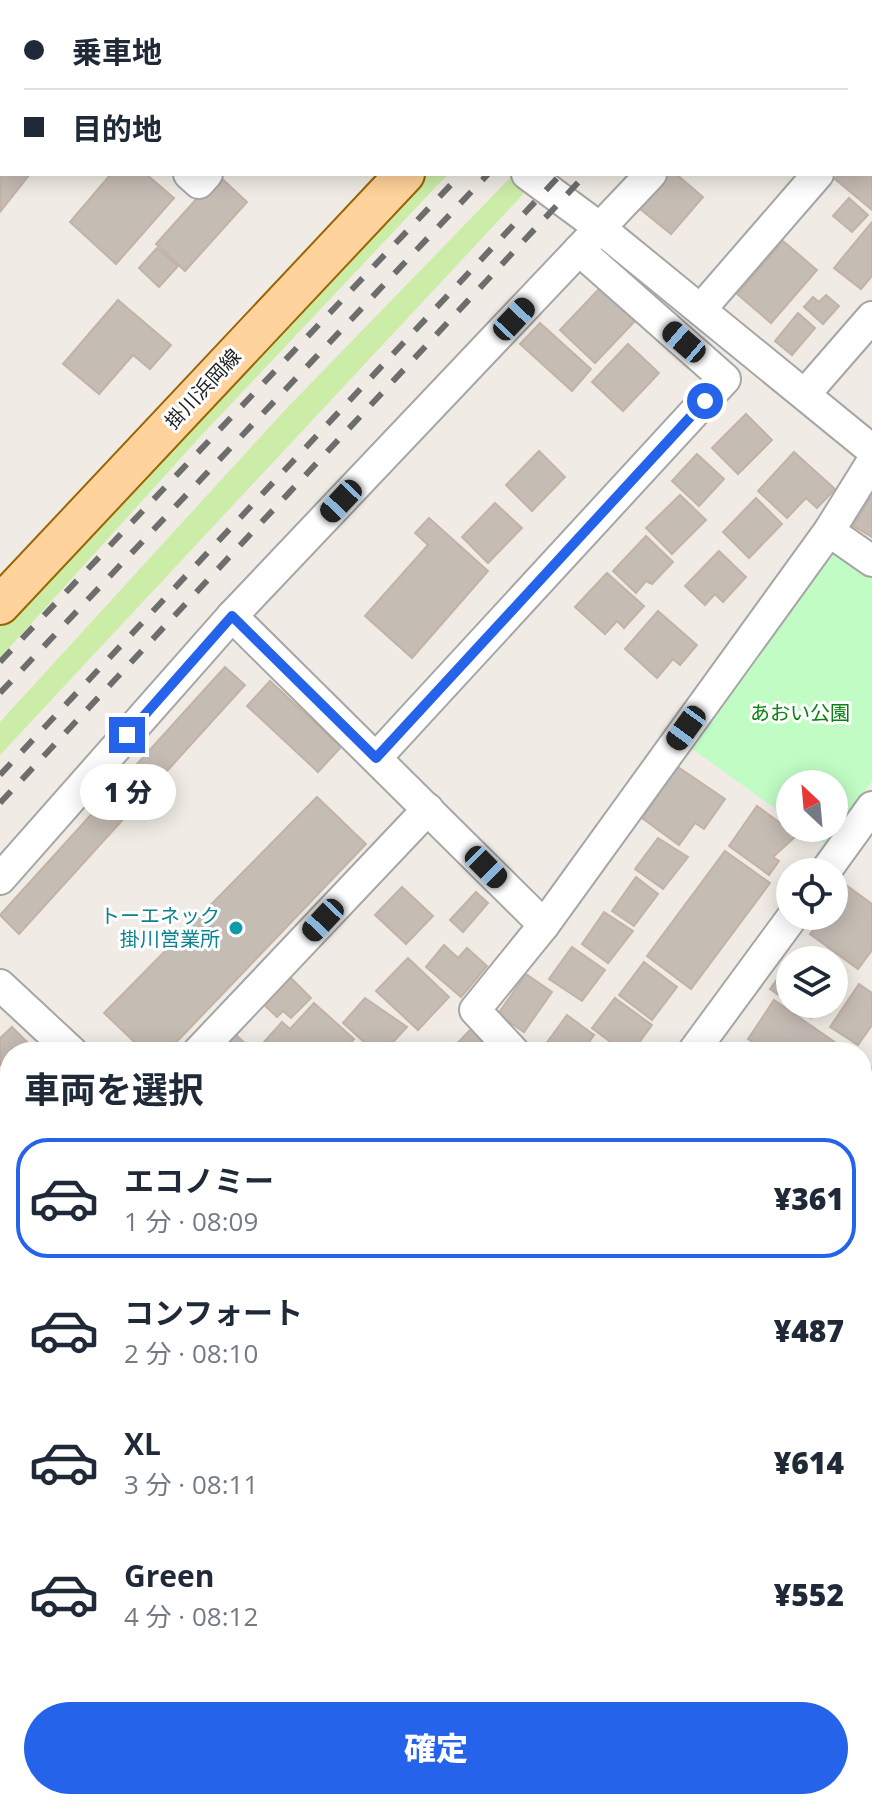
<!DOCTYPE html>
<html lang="ja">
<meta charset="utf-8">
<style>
:root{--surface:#fff;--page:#f2f2f3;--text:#1f2937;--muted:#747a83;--line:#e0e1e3;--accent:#2563eb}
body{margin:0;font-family:"Open Sans","Noto Sans JP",sans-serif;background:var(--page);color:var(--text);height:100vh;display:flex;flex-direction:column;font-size:30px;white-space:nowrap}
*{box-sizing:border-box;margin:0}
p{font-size:26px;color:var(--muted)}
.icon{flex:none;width:44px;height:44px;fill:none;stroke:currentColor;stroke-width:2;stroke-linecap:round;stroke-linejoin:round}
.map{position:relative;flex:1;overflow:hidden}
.panel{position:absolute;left:0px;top:1042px;width:872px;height:768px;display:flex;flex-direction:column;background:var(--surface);border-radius:32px 32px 0 0;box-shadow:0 4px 20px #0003}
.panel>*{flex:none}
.top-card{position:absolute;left:0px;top:0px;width:872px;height:176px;box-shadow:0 4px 20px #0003;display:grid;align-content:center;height:176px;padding:0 24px;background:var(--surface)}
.needle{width:52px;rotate:334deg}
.buttons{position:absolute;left:776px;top:770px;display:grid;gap:16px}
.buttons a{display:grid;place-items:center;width:72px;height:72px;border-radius:50%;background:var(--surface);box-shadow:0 4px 20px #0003;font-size:40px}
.end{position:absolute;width:36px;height:36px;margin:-18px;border:10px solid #2563eb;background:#fff;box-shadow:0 0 0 4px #fff}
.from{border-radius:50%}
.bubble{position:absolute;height:56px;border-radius:28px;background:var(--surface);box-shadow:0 4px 20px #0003;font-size:26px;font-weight:800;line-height:56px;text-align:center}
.car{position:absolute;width:24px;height:48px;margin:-24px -12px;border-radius:10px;box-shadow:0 0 6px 2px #0007;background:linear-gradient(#222 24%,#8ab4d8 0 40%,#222 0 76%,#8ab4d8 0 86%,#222 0)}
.top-card b{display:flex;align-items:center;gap:28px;height:76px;font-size:30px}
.top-card b+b{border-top:2px solid var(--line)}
.top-card i{width:20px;height:20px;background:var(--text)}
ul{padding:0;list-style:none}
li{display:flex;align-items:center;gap:24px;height:120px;margin:0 16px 12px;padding:0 8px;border:4px solid transparent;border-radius:32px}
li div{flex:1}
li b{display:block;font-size:30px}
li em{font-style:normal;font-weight:800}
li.selected{border-color:var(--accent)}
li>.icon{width:72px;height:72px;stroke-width:1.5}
h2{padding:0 24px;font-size:36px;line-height:96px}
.cta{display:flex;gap:16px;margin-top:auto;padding:16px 24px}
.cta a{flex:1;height:92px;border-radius:48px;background:var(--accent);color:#fff;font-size:32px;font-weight:800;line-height:92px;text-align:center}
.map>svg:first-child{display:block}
.grass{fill:#cbeda8}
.park{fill:#c0fcc4}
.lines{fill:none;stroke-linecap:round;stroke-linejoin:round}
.stream{stroke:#a3d3e0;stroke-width:9}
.building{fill:#c5bcb4;stroke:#c3b2a6;stroke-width:2}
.minor-casing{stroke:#a6a6a6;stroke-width:34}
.major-casing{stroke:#9a6500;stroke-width:42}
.minor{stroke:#fff;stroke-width:30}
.major{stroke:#ffd39b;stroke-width:38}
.rail{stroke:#6d6d6d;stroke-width:6;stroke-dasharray:16 16;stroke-linecap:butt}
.route{stroke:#2563eb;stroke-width:10}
.culture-dot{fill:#0f9aa8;stroke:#fff;stroke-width:3}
.labels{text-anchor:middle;stroke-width:6;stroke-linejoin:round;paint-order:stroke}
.street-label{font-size:20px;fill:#1f1f1f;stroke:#fff}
.park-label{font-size:20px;fill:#06840f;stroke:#fff}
.culture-label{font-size:20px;fill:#0d838f;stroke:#fff;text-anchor:end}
</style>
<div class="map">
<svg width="872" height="1810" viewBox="0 0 872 1810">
<rect width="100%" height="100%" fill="#f0ece5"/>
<g class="grass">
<polygon points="417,174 448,174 199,438 0,658 0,625"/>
<polygon points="514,174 542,174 0,755 0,722 285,410"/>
</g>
<polygon class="park" points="842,551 872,572 872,781 826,845 803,828 834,828 834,784 790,784 790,819 688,746 829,554"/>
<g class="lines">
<polyline class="stream" points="378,1810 397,1800"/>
</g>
<g class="building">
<polygon points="871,138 872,139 872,210 835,179 839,174 870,174"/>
<polygon points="2,147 2,174 30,174 0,212"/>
<polygon points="111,174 146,174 174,198 116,264 70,222"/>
<polygon points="660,174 676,174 703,197 671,234 640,209 647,201 642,196"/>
<polygon points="218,175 247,202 185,271 156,244"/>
<polygon points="849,198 868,215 852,232 833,216"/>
<polygon points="872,222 872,276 861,289 834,268"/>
<polygon points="783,241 817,270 771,323 737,294"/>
<polygon points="157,248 178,266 159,287 139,268"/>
<polygon points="600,288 635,321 595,363 560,330"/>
<polygon points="826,295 839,306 823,324 804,307 813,297 819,302"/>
<polygon points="118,300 171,345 150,369 133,355 99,394 63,364"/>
<polygon points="798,313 815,328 792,355 775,341"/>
<polygon points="540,323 591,369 572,391 520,344"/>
<polygon points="628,344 659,373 623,411 592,382"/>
<polygon points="746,414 772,440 738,474 712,448"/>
<polygon points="539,451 565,477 532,511 506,485"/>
<polygon points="794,452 835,489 817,508 806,498 787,518 758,491"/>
<polygon points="697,454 724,479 699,506 672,481"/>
<polygon points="680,495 706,520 672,554 646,528"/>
<polygon points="872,495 872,537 853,526"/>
<polygon points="756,498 782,524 749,558 723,532"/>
<polygon points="495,503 522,528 488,563 462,537"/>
<polygon points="429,518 488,571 412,658 365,616 428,545 415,533"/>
<polygon points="646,536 673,562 652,584 646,581 636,593 613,571"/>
<polygon points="719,551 746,577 723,602 715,594 705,605 685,586"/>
<polygon points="607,573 644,606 624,628 617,621 605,634 575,607"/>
<polygon points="658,611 697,645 680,665 673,659 657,678 625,649"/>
<polygon points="225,667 245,685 19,934 0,915"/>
<polygon points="270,681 341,747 318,772 247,706"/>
<polygon points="678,767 725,799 704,829 695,823 679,845 642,818"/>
<polygon points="317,797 366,844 167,1052 145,1052 104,1013"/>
<polygon points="757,806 797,835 773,857 779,861 769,875 729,846"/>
<polygon points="658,838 688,857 663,889 635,869"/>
<polygon points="725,851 770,883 691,989 647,956"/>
<polygon points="636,877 658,894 634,926 612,911"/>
<polygon points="846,885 872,904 872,950 858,969 810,934 824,916 834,916 834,902"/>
<polygon points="402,887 433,916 406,944 375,915"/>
<polygon points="476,892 488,903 463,932 450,920"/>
<polygon points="604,912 633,931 608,963 582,944"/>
<polygon points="444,945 458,958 467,948 487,966 461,997 426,967"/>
<polygon points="572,947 605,970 582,1001 549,979"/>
<polygon points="408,958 449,997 418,1030 376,991"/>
<polygon points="644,962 677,987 652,1020 619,995"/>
<polygon points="790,962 790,1003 770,989"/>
<polygon points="526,974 552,992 524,1032 498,1014"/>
<polygon points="288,975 311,998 291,1018 283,1011 277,1017 261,1002"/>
<polygon points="859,984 872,993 872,1025 858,1045 830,1027"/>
<polygon points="365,998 407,1027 384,1052 375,1052 343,1023"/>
<polygon points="615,998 652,1025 632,1052 624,1052 592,1028"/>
<polygon points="774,1000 849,1052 766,1052 748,1039"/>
<polygon points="314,1003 354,1039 342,1052 275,1052 264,1042 282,1022 290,1029"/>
<polygon points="791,1004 822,1004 811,1018"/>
<polygon points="567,1015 594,1035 582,1052 540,1052"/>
<polygon points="474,1026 501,1052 449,1052"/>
<polygon points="12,1027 37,1052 10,1052 10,1074 0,1064 0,1038"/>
<polygon points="234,1033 254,1052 216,1052"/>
<polygon points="862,1061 872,1068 872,1104 862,1118"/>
<polygon points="0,1257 10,1267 10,1288 0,1298"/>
<polygon points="7,1389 10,1429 5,1425 0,1430 0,1397"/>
<polygon points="872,1419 872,1484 862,1475 862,1430"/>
<polygon points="0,1599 10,1608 10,1624 0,1636"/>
<polygon points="0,1743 10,1763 10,1800 17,1800 0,1809"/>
<polygon points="872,1792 872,1810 849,1810 846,1806"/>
<polygon points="45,1800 117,1800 97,1810 50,1810"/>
<polygon points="234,1800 254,1800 259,1810 214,1810"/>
<polygon points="408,1800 446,1800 451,1810 408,1810 404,1802"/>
<polygon points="489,1800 526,1800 531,1810 494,1810"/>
<polygon points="661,1800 671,1800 676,1810 643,1810"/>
<polygon points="694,1800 782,1800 782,1801 765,1810 699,1810"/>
</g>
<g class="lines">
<g class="minor-casing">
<g id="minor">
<polyline points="329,0 331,2"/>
<polyline points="815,2 817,0"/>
<polyline points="870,114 872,112"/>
<polyline points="189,174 199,183 207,174"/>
<polyline points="527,174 600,228 872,450"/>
<polyline points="701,309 818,174"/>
<polyline points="805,394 872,317"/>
<polyline points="829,531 872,561"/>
<polyline points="232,616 544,925"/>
<polyline points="376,758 725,379 579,250"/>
<polyline points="825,872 872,807"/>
<polyline points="0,879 232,616 651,174"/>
<polyline points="0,985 72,1052"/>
<polyline points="198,1052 428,809"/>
<polyline points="514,1052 475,1010 544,925 829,531 872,462"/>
<polyline points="693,1052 793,916"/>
<polyline points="0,1184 10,1174"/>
<polyline points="862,1194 872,1184"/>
<polyline points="862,1499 872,1507"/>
<polyline points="0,1552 10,1541"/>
<polyline points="0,1569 10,1577"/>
<polyline points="862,1664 872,1652"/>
<polyline points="862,1719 872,1728"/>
<polyline points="569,1800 581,1810"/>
<polyline points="156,1810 175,1800"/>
<polyline points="622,1810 641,1800"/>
</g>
</g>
<g class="major-casing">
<g id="major">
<polyline points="556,2 558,0"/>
<polyline points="0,605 405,174"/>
</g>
</g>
<use href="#minor" class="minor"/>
<use href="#major" class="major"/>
<g class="rail">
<polyline points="624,2 626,0"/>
<polyline points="649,2 651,0"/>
<polyline points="720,2 722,0"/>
<polyline points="746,2 748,0"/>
<polyline points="0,662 461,174"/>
<polyline points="0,693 488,174"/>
<polyline points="0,775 561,174"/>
<polyline points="0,803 586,174"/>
</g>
</g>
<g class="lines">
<polyline class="route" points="127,735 232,616 376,758 705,401"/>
</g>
<circle class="culture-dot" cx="236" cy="928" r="8"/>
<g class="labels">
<g class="street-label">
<text transform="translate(203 389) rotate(-47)" y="7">掛川浜岡線</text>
</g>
<g class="park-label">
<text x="800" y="720">あおい公園</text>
</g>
<g class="culture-label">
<text x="220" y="923">トーエネック<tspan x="220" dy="23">掛川営業所</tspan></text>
</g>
</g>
</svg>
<div class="buttons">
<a><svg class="needle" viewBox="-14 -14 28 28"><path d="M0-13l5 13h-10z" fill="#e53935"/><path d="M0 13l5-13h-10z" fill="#747a83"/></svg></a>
<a><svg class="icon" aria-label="locate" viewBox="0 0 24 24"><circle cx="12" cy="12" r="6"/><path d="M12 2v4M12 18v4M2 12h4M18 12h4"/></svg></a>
<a><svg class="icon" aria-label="layers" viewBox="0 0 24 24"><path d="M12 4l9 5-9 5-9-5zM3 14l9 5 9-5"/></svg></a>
</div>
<i class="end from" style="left:705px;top:401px"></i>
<i class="end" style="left:127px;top:735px"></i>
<div class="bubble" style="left:80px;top:764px;width:96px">1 分</div>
<i class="car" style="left:514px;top:319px;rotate:43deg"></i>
<i class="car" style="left:684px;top:342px;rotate:311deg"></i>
<i class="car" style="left:341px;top:501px;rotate:223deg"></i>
<i class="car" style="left:686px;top:728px;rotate:216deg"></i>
<i class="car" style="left:486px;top:867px;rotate:135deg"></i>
<i class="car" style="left:323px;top:920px;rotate:223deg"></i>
<div class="top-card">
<b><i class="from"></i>乗車地</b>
<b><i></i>目的地</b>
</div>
<section class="panel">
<h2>車両を選択</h2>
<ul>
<li class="selected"><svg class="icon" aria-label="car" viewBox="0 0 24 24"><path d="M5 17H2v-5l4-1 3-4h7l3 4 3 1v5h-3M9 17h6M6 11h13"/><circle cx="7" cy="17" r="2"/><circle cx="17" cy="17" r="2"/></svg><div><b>エコノミー</b><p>1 分 · 08:09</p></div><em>¥361</em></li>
<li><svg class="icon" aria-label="car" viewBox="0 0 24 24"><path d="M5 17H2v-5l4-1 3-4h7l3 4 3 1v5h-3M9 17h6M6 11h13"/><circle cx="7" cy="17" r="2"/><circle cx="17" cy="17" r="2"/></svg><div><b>コンフォート</b><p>2 分 · 08:10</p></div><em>¥487</em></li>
<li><svg class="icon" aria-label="car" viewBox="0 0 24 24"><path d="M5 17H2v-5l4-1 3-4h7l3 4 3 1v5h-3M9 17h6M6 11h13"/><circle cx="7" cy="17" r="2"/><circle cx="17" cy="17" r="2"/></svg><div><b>XL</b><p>3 分 · 08:11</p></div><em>¥614</em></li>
<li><svg class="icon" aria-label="car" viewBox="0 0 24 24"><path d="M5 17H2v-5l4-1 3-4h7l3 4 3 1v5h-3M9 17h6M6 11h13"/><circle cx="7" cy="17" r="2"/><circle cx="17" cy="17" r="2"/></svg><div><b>Green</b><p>4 分 · 08:12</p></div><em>¥552</em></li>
</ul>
<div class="cta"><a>確定</a></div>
</section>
</div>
